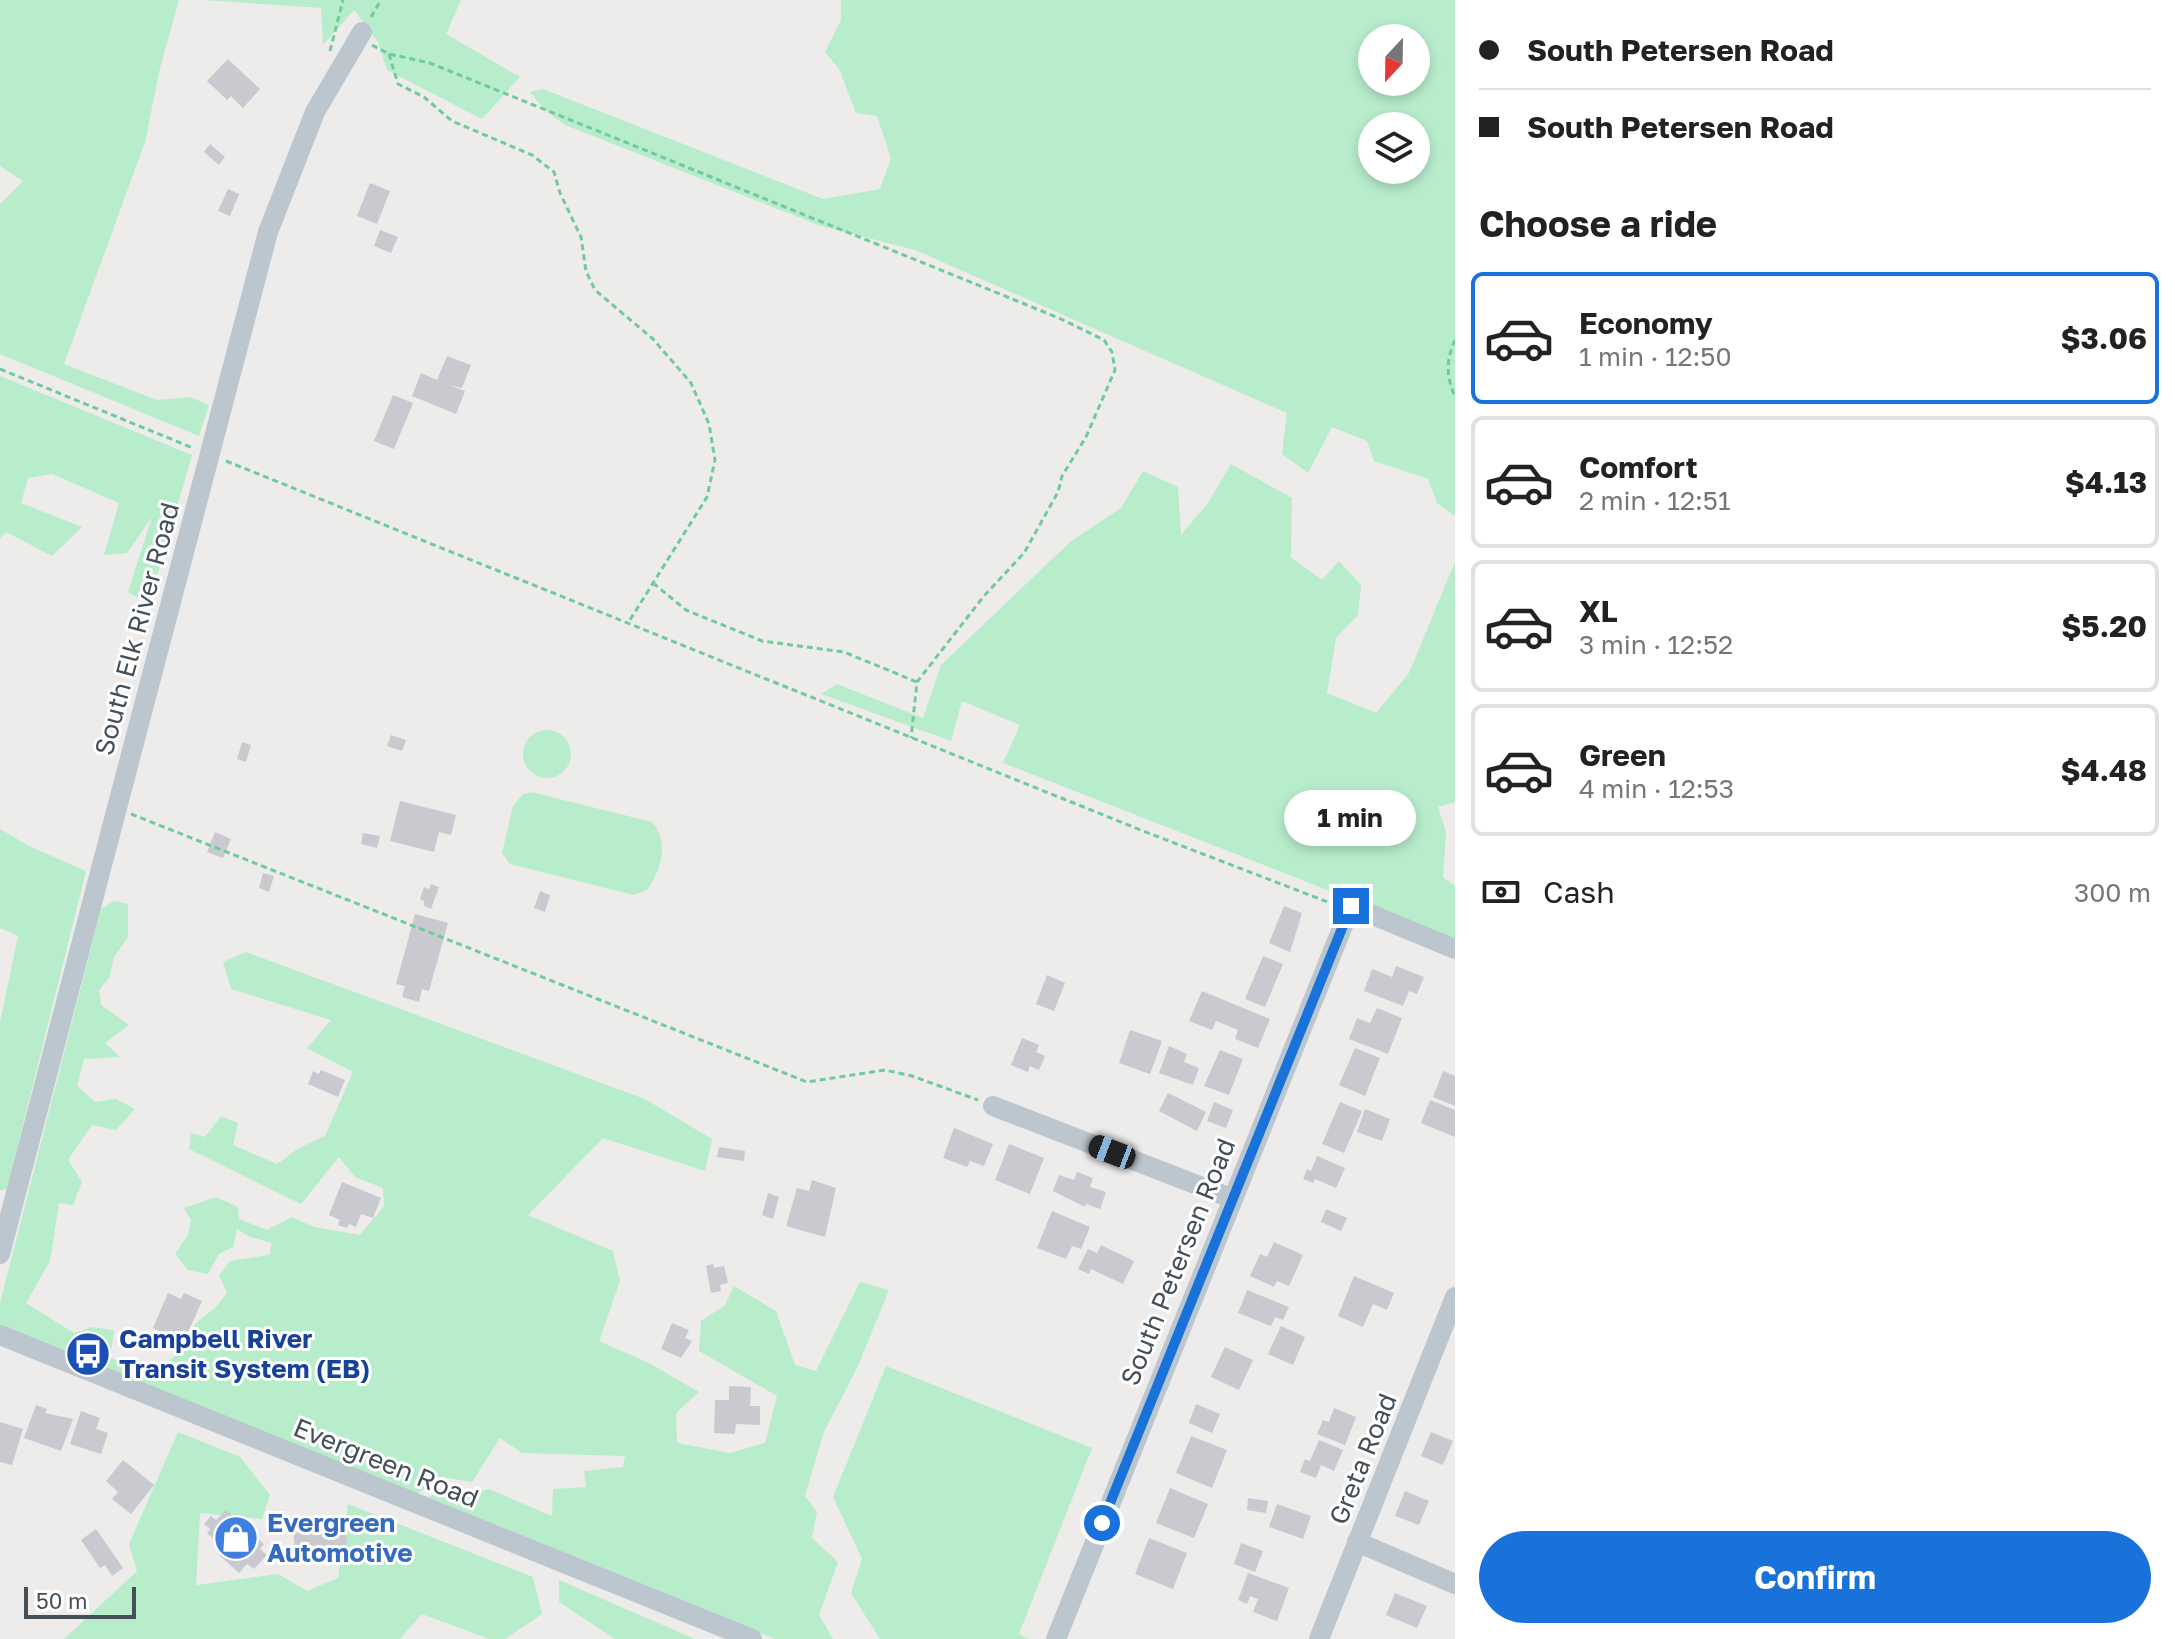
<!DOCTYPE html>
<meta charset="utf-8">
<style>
:root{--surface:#fff;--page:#f6f6f6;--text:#222;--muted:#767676;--line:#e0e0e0;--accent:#1971da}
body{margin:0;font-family:"Golos Text",sans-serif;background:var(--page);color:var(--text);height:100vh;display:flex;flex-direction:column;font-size:30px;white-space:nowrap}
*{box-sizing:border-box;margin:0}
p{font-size:26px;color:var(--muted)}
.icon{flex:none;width:44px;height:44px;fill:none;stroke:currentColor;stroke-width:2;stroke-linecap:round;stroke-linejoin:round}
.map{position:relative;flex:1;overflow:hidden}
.side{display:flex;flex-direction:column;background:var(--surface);width:720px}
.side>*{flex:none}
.hud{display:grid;align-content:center;height:176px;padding:0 24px;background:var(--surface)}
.needle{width:52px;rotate:202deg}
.fabs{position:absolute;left:1358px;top:24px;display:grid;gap:16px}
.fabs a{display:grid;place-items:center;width:72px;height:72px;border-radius:50%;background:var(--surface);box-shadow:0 4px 12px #0003;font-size:40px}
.scale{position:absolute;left:24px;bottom:20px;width:112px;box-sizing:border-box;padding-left:8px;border:4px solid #444f58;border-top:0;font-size:22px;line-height:28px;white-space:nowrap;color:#444f58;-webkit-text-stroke:6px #fff;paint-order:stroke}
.end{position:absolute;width:36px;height:36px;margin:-18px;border:10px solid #1971da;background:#fff;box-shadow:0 0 0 4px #fff}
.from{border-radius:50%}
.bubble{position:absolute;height:56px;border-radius:28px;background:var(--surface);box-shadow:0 4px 12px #0003;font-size:26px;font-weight:700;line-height:56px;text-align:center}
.car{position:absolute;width:24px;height:48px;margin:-24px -12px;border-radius:10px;box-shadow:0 0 6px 2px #0007;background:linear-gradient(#222 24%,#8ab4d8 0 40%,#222 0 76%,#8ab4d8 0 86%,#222 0)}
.hud b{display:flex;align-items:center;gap:28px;height:76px;font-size:30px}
.hud b+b{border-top:2px solid var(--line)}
.hud i{width:20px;height:20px;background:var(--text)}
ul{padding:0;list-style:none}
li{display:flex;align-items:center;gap:24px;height:132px;margin:0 16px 12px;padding:0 8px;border:4px solid var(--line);border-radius:12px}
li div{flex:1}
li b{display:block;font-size:30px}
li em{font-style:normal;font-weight:700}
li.on{border-color:var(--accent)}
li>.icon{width:72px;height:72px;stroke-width:1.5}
h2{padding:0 24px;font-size:36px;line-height:96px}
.pay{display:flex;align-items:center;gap:20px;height:88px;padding:0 24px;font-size:30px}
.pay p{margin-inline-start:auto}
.cta{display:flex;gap:16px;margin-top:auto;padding:16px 24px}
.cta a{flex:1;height:92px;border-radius:48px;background:var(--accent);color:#fff;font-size:32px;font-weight:700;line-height:92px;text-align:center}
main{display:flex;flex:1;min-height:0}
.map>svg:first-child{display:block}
.green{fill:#b7edcb;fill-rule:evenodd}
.building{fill:#c8cad0}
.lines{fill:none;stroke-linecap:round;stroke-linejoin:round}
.path{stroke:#70cb9c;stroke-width:3;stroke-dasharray:6 4;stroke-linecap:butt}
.minor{stroke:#bcc6ce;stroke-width:20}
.route{stroke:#1971da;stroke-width:10}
.labels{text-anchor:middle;stroke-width:6;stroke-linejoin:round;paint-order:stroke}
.street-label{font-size:26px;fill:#444f58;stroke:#fff}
.transit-label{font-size:26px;font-weight:bold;fill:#164399;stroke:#fff;text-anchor:start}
.shop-label{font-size:26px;font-weight:bold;fill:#366cbe;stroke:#fff;text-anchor:start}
</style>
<main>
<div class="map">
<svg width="1455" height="1639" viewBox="0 0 1455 1639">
<rect width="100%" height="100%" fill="#eeebeb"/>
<g class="green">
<polygon points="0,0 179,0 160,68 145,142 64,364 157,400 190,397 209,405 199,436 0,354 0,204 23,181 0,166"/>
<polygon points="203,0 461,0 446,34 520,77 482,119 387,70 378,42 354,10 323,45 321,8"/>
<path d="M841,0H1455V516L1437,503L1428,479L1374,461L1367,441L1332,427L1308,473L1282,454L1287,413L915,250L821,226L565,125L545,110L530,92L543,89L823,199L880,189L891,158L877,116L856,113L839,69L825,52L841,20ZM1372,38H1416V82H1372ZM1372,126H1416V170H1372Z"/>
<polygon points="0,376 192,455 149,604 128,592 152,517 127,553 104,555 119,503 52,474 28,478 21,503 82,527 52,556 6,532 0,538"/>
<polygon points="1231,464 1292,498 1291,557 1322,580 1339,561 1361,585 1358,615 1336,638 1327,693 1376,713 1409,673 1455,562 1455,802 1438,807 1446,832 1443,877 1455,886 1455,940 1003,763 1020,725 962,701 951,741 821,694 837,684 923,718 941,665 1070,542 1121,508 1143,471 1178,487 1181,535 1208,503"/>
<circle cx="547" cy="754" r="24"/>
<path d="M531,792L652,822C669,842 662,869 647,890L634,895L510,864L502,853L513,806L523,794Z"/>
<polygon points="0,829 29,846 86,871 7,1189 0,1190 0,1023 18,936 0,928"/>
<polygon points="114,901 128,904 128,937 114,957 109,978 99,990 101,1005 129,1025 105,1043 120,1057 84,1059 77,1086 95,1102 116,1099 135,1109 116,1130 92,1125 68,1160 82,1182 73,1205 59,1203 50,1261 26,1303 74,1333 92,1327 114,1330 110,1358 155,1374 189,1342 195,1324 217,1306 227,1292 219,1276 230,1261 269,1255 272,1243 250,1237 237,1229 233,1247 219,1254 208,1274 188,1270 175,1254 188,1235 191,1220 184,1208 216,1197 238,1207 239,1219 267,1230 292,1217 314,1227 360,1235 384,1206 383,1188 355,1177 339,1157 301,1204 189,1149 191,1133 205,1137 221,1116 238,1123 233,1145 277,1164 299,1148 325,1136 353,1072 307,1048 331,1020 231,989 223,962 246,952 645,1099 712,1139 705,1171 603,1138 528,1215 613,1251 620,1281 599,1341 649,1363 699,1392 676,1413 677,1443 730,1453 765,1443 777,1396 699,1351 701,1321 725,1305 734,1286 776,1311 795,1365 816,1371 860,1282 889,1290 858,1366 824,1432 805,1496 817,1512 812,1538 838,1562 819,1615 833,1639 775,1639 428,1497 445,1490 461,1495 489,1489 552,1516 553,1489 586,1487 584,1471 623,1467 625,1456 522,1453 500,1438 472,1482 441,1477 417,1494 0,1328 0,1303 101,909"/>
<polygon points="886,1366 1092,1448 1019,1634 1029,1639 880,1639 851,1593 862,1559 833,1497"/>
<polygon points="178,1432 240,1457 270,1495 262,1519 200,1513 196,1585 278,1574 307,1591 338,1578 348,1504 533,1577 542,1614 505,1639 489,1639 422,1614 400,1639 64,1639 137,1571 129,1544"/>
<polygon points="559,1580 695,1639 615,1639 559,1602"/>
</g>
<g class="building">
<polygon points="228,59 260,89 243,108 231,96 227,100 207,81"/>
<polygon points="210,144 225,157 219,165 204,152"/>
<polygon points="370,183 390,191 377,224 357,216"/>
<polygon points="228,189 239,194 230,216 218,211"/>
<polygon points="380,230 398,237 391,253 374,246"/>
<polygon points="447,356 471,365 462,388 449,385 465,391 456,414 412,396 421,373 437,380"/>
<polygon points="393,395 413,403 394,449 374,441"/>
<polygon points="391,735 406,740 402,751 387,746"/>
<polygon points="242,742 251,745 246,762 237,759"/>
<polygon points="400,801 456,815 451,835 439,832 434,852 390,841"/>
<polygon points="215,832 231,839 223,858 207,852"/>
<polygon points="363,833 380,836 377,848 361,844"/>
<polygon points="263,873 274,876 269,892 259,888"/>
<polygon points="431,884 439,887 431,909 424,906 424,901 420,899 424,887 429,889"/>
<polygon points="540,891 550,895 545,912 534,908"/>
<polygon points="1284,906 1302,913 1290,952 1269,943"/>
<polygon points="415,914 448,923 429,991 422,989 419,1002 402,997 405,986 396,984"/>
<polygon points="1263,956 1283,964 1265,1007 1245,999"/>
<polygon points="1396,966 1424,977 1417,994 1409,991 1403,1006 1364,991 1372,969 1392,977"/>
<polygon points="1047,975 1065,983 1054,1011 1036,1004"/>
<polygon points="1202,991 1270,1019 1258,1048 1235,1039 1238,1030 1216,1021 1212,1030 1189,1021"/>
<polygon points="1377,1008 1402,1018 1388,1054 1349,1039 1357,1018 1370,1023"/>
<polygon points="1130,1030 1162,1041 1150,1074 1119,1063"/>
<polygon points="1022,1038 1039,1045 1036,1052 1045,1056 1039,1070 1030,1066 1028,1072 1011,1065"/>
<polygon points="1169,1046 1187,1054 1184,1062 1199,1068 1193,1085 1159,1073"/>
<polygon points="1355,1048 1380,1058 1365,1096 1339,1085"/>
<polygon points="1220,1050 1243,1059 1229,1095 1204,1086"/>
<polygon points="321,1070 345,1080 338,1097 308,1084 313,1071 319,1074"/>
<polygon points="1443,1071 1455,1076 1455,1106 1433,1097"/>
<polygon points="1168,1093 1206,1112 1197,1131 1159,1111"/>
<polygon points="1430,1100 1455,1110 1455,1137 1421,1123"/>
<polygon points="1214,1102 1233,1110 1226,1128 1207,1121"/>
<polygon points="1340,1102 1362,1111 1344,1153 1322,1144"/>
<polygon points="1365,1109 1390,1119 1382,1141 1357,1132"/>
<polygon points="954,1128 993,1144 984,1166 970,1161 967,1167 943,1158"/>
<polygon points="1009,1144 1044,1158 1030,1194 995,1180"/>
<polygon points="719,1147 745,1151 744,1161 717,1157"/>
<polygon points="1317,1156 1345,1168 1336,1188 1315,1179 1313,1183 1303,1179 1307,1169 1311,1171"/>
<polygon points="1077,1172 1093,1178 1090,1187 1106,1192 1100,1209 1086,1204 1085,1207 1053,1191 1059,1175 1074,1180"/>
<polygon points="812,1180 836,1188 825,1237 786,1226 797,1188 809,1191"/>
<polygon points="342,1182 381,1198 373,1218 361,1214 356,1227 349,1224 347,1228 338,1225 340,1220 329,1215"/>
<polygon points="768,1193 779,1197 773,1219 762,1215"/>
<polygon points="1326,1209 1347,1218 1341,1231 1321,1222"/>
<polygon points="1052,1211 1090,1227 1081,1249 1072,1246 1066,1259 1037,1248"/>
<polygon points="1274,1242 1303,1255 1289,1286 1277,1281 1274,1287 1250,1276 1260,1254 1267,1257"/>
<polygon points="1101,1245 1134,1261 1123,1284 1091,1269 1089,1274 1078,1269 1088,1249 1097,1253"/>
<polygon points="713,1264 714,1268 724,1266 728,1283 720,1285 721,1291 711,1293 706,1266"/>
<polygon points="1354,1276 1394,1293 1387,1310 1373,1304 1363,1327 1338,1316"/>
<polygon points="1247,1290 1289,1307 1283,1320 1275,1317 1271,1326 1238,1313"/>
<polygon points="168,1293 181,1299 184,1293 202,1301 181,1348 163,1340 167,1329 164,1333 153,1328"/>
<polygon points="672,1323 689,1330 685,1338 692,1341 681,1358 661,1349"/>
<polygon points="1281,1326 1305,1337 1293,1365 1268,1354"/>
<polygon points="1225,1347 1253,1360 1239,1390 1211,1377"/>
<polygon points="729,1386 751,1387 750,1406 760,1406 760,1425 736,1424 735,1434 714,1433 715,1400 729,1400"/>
<polygon points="1196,1404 1220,1414 1212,1433 1189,1423"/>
<polygon points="36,1405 47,1409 45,1413 73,1419 61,1451 24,1438"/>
<polygon points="1334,1408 1356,1417 1345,1445 1317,1434 1323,1420 1329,1422"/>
<polygon points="81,1411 100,1418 96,1429 108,1433 101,1454 70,1444"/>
<polygon points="0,1422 23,1429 12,1465 0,1462"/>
<polygon points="1431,1432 1453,1441 1443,1465 1421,1456"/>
<polygon points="1191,1436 1227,1450 1212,1488 1176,1473"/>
<polygon points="1319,1440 1343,1450 1334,1471 1321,1465 1316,1478 1300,1472 1305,1459 1310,1461"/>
<polygon points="123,1460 154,1485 131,1514 112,1499 118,1492 106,1481"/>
<polygon points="1170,1488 1208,1504 1194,1538 1156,1523"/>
<polygon points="1405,1491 1429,1501 1419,1525 1395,1516"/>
<polygon points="1248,1498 1268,1501 1266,1513 1247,1510"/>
<polygon points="1277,1504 1311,1516 1303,1539 1269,1527"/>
<polygon points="226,1510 264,1544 260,1549 267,1555 254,1569 247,1564 239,1573 219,1555 225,1549 207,1533 210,1529 204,1524 211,1516 216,1520"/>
<polygon points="345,1526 349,1554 345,1555 346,1561 336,1563 335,1556 311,1560 309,1551 296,1553 293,1533"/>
<polygon points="96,1529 123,1568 112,1576 105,1565 100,1568 81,1540"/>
<polygon points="1149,1538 1187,1553 1173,1589 1135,1574"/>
<polygon points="1241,1543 1263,1551 1255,1572 1234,1564"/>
<polygon points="1248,1573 1289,1588 1277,1621 1253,1612 1258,1599 1250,1596 1247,1604 1238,1600"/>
<polygon points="1395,1593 1427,1606 1417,1628 1386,1615"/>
</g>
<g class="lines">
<g class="path">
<polyline points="371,17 381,0"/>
<polyline points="372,45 389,54 430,63 1059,318 1104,340 1112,352 1115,370 1086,437 1062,476 1058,492 1024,553 984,596 917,682 911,738"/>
<polyline points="330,51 343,0"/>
<polyline points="389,54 398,84 424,97 452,121 532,155 554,172 560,193 581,237 586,271 595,290 653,339 691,383 709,424 715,460 707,497 628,623"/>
<path d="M1455,340C1446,360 1446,376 1455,397"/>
<polyline points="0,369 193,448"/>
<polyline points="226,461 1143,831 1333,904"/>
<polyline points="653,583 686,610 762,641 844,652 917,682"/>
<polyline points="131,814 807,1082 885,1070 912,1076 978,1100"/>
</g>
<g class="minor">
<polyline points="993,1106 1231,1198"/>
<polyline points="0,1254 268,232 315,112 362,32"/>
<polyline points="0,1335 752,1639"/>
<polyline points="1357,1542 1455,1584"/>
<polyline points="1056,1639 1351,906 1455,949"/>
<polyline points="1319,1639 1455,1297"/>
</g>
</g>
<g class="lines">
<polyline class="route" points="1102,1523 1351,906"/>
</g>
<defs>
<g id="bus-disc" transform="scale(2.3)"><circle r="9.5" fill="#1a4fb4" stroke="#fff"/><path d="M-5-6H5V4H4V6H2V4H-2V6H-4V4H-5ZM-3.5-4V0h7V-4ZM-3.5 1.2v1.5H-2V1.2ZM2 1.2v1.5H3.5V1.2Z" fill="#fff"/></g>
<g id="shop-disc" transform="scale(2.3)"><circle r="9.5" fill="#3f7fe0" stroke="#fff"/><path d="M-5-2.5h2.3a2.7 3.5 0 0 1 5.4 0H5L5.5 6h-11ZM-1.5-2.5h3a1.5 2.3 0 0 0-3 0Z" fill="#fff"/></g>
</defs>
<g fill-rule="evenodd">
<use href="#bus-disc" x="88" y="1354"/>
<use href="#shop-disc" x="236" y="1538"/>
</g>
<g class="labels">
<g class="street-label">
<text transform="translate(137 629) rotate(-75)" y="9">South Elk River Road</text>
<text transform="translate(1178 1262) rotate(-68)" y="9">South Petersen Road</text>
<text transform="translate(1363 1459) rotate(-68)" y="9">Greta Road</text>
<text transform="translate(386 1463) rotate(22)" y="9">Evergreen Road</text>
</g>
<g class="transit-label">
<text x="119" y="1348">Campbell River<tspan x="119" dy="30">Transit System (EB)</tspan></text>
</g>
<g class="shop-label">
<text x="267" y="1532">Evergreen<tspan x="267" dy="30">Automotive</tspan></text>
</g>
</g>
</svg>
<div class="fabs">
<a><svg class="needle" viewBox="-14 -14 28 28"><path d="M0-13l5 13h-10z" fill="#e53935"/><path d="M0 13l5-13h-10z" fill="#767676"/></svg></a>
<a><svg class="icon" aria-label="layers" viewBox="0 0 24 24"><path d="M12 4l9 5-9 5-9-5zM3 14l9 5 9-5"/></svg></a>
</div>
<div class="scale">50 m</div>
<i class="end from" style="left:1102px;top:1523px"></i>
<i class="end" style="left:1351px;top:906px"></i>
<div class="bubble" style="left:1284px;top:790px;width:132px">1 min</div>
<i class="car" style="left:1112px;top:1152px;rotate:291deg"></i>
</div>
<section class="side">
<div class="hud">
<b><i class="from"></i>South Petersen Road</b>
<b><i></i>South Petersen Road</b>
</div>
<h2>Choose a ride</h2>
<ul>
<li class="on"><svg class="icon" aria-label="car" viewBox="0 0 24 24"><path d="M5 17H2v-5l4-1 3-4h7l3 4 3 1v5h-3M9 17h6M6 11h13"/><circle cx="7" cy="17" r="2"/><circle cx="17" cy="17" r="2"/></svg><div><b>Economy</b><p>1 min · 12:50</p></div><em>$3.06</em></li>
<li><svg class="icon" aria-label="car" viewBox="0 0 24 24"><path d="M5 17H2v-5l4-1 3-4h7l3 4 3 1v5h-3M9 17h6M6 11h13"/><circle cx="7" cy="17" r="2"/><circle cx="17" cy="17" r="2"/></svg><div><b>Comfort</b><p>2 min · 12:51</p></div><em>$4.13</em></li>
<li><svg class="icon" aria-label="car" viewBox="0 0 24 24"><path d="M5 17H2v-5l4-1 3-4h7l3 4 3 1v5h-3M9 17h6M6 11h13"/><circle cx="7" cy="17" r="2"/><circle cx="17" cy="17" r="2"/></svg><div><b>XL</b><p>3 min · 12:52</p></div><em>$5.20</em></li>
<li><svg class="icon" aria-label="car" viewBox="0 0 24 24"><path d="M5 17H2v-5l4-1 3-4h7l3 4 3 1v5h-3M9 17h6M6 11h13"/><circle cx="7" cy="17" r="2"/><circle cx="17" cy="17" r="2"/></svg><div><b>Green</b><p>4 min · 12:53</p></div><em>$4.48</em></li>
</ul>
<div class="pay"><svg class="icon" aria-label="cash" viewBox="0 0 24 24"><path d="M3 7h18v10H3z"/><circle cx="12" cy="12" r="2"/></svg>Cash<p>300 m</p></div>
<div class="cta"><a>Confirm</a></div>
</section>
</main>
